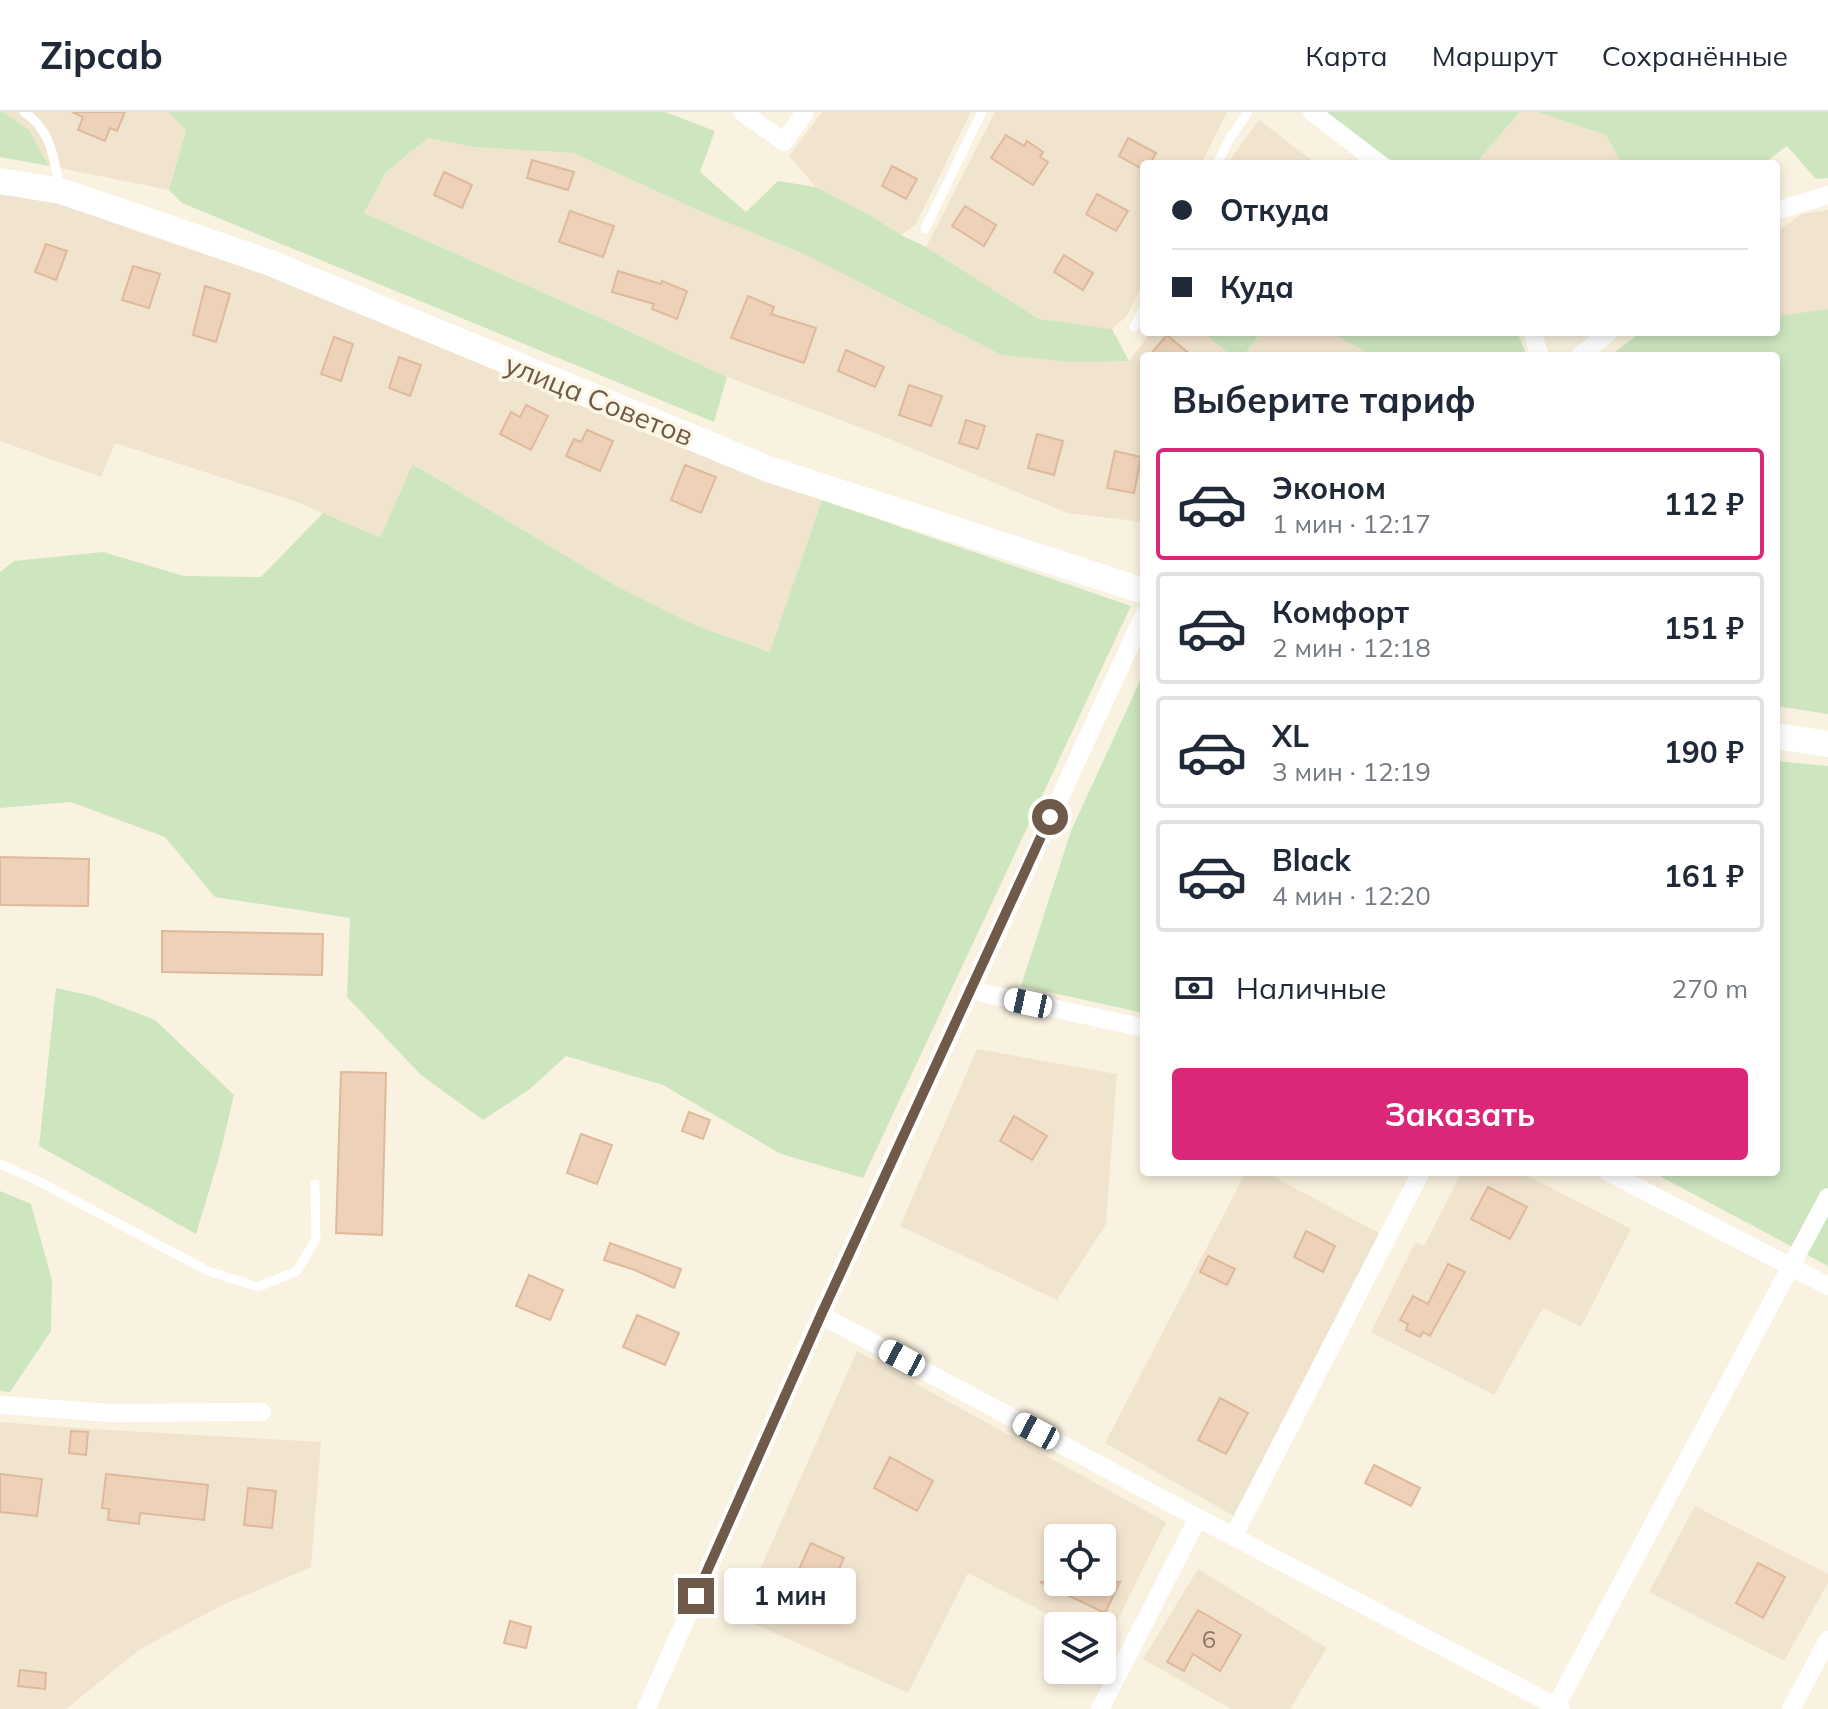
<!DOCTYPE html>
<html lang="ru">
<meta charset="utf-8">
<style>
:root{--surface:#fff;--page:#f6f6f7;--text:#1f2937;--muted:#747a83;--line:#e0e1e3;--accent:#db2777}
body{margin:0;font-family:Mulish,sans-serif;background:var(--page);color:var(--text);height:100vh;display:flex;flex-direction:column;font-size:30px;white-space:nowrap}
*{box-sizing:border-box;margin:0}
p{font-size:26px;color:var(--muted)}
.icon{flex:none;width:44px;height:44px;fill:none;stroke:currentColor;stroke-width:2;stroke-linecap:round;stroke-linejoin:round}
.map{position:relative;flex:1;overflow:hidden}
.side{position:absolute;left:1140px;top:240px;width:640px;height:824px;display:flex;flex-direction:column;background:var(--surface);border-radius:8px;box-shadow:0 4px 12px #0003}
.side>*{flex:none}
.top-card{position:absolute;left:1140px;top:48px;width:640px;height:176px;border-radius:8px;box-shadow:0 4px 12px #0003;display:grid;align-content:center;height:176px;padding:0 32px;background:var(--surface)}
.tools{position:absolute;left:1044px;top:1412px;display:grid;gap:16px}
.tools a{display:grid;place-items:center;width:72px;height:72px;border-radius:8px;background:var(--surface);box-shadow:0 4px 12px #0003;font-size:40px}
.end{position:absolute;width:36px;height:36px;margin:-18px;border:10px solid #6f5949;background:#fff;box-shadow:0 0 0 4px #fff}
.from{border-radius:50%}
.bubble{position:absolute;height:56px;border-radius:8px;background:var(--surface);box-shadow:0 4px 12px #0003;font-size:26px;font-weight:700;line-height:56px;text-align:center}
.car{position:absolute;width:24px;height:48px;margin:-24px -12px;border-radius:10px;box-shadow:0 0 6px 2px #0007;background:linear-gradient(#fff 24%,#345 0 40%,#fff 0 76%,#345 0 86%,#fff 0)}
.top-card b{display:flex;align-items:center;gap:28px;height:76px;font-size:30px}
.top-card b+b{border-top:2px solid var(--line)}
.top-card i{width:20px;height:20px;background:var(--text)}
ul{padding:0;list-style:none}
li{display:flex;align-items:center;gap:24px;height:112px;margin:0 16px 12px;padding:0 16px;border:4px solid var(--line);border-radius:8px}
li div{flex:1}
li b{display:block;font-size:30px}
li em{font-style:normal;font-weight:700}
li.current{border-color:var(--accent)}
li>.icon{width:72px;height:72px;stroke-width:1.5}
h2{padding:0 32px;font-size:36px;line-height:96px}
.pay{display:flex;align-items:center;gap:20px;height:88px;padding:0 32px;font-size:30px}
.pay p{margin-inline-start:auto}
.button{display:flex;gap:16px;margin-top:auto;padding:16px 32px}
.button a{flex:1;height:92px;border-radius:8px;background:var(--accent);color:#fff;font-size:32px;font-weight:700;line-height:92px;text-align:center}
header{display:flex;align-items:center;gap:48px;box-sizing:border-box;height:112px;padding:0 40px;background:var(--surface);border-bottom:2px solid var(--line)}
header strong{font-size:38px}
nav{display:flex;gap:44px;margin-inline-start:auto;font-size:28px}
.map>svg:first-child{display:block}
.residential{fill:#f1e4cf;fill-rule:evenodd}
.green{fill:#cde6c0}
.building{fill:#eed1b9;stroke:#dfb99b;stroke-width:2}
.lines{fill:none;stroke-linecap:round;stroke-linejoin:round}
.lane{stroke:#fff;stroke-width:9}
.street{stroke:#fff;stroke-width:18}
.secondary{stroke:#fff;stroke-width:26}
.route{stroke:#6f5949;stroke-width:10}
.labels{text-anchor:middle;stroke-width:7;stroke-linejoin:round;paint-order:stroke}
.number-label{font-size:24px;fill:#8f7765}
.street-label{font-size:28px;fill:#6f5949;stroke:#fef6e5}
</style>
<header>
<strong>Zipcab</strong>
<nav><a>Карта</a><a>Маршрут</a><a>Сохранённые</a></nav>
</header>
<div class="map">
<svg width="1828" height="1597" viewBox="0 0 1828 1597">
<rect width="100%" height="100%" fill="#faf2e0"/>
<g class="residential">
<polygon points="3,0 168,0 186,17 169,78 49,54 29,18"/>
<polygon points="822,0 971,0 916,112 901,123 873,105 816,75 789,44"/>
<polygon points="995,0 1227,0 1201,52 1144,52 1144,169 1127,204 1112,217 1039,207 926,135"/>
<polygon points="1520,0 1538,0 1606,23 1622,52 1475,52"/>
<polygon points="1259,8 1317,52 1227,52"/>
<polygon points="428,26 473,35 573,41 700,99 804,142 1129,249 1151,220 1202,220 1232,244 1144,244 1144,410 1067,401 875,321 727,265 607,209 364,101 386,60"/>
<polygon points="0,81 59,91 261,160 822,388 771,540 697,514 616,474 414,352 380,427 297,390 115,331 101,365 0,329"/>
<polygon points="1828,98 1828,197 1776,204 1776,120 1802,102"/>
<polygon points="1261,220 1329,220 1373,244 1243,244"/>
<polygon points="977,937 1117,962 1106,1112 1057,1188 900,1114"/>
<polygon points="1246,1060 1265,1060 1379,1121 1234,1404 1105,1331"/>
<polygon points="1462,1060 1520,1060 1631,1117 1581,1215 1543,1196 1494,1283 1371,1220 1415,1130 1424,1134"/>
<path d="M857,1239L1166,1410L1106,1532L1102,1530V1514H1071L968,1461L908,1581L739,1505ZM1058,1426H1102V1470H1058Z"/>
<polygon points="0,1310 91,1317 321,1330 311,1455 219,1495 140,1537 66,1597 0,1597"/>
<polygon points="1695,1394 1828,1462 1828,1471 1784,1549 1649,1480"/>
<polygon points="1198,1457 1327,1536 1290,1597 1231,1597 1143,1547"/>
</g>
<g class="green">
<polygon points="0,0 3,0 29,18 49,54 0,45"/>
<polygon points="168,0 665,0 715,19 700,60 746,100 778,69 816,75 873,105 901,123 926,135 1039,207 1112,217 1129,249 1071,250 1002,243 804,142 700,99 573,41 473,35 428,26 386,60 364,101 607,209 727,265 714,310 182,91 169,78 186,18"/>
<polygon points="1321,0 1520,0 1475,52 1398,52 1354,26"/>
<polygon points="1538,0 1828,0 1828,66 1816,67 1787,34 1763,52 1622,52 1606,23"/>
<polygon points="1828,197 1828,602 1776,594 1776,244 1610,244 1641,220 1776,220 1776,204"/>
<polygon points="1202,220 1261,220 1243,244 1232,244"/>
<polygon points="1329,220 1517,220 1527,244 1373,244"/>
<polygon points="413,352 616,474 697,514 770,540 822,388 1131,494 863,1066 781,1042 663,973 566,944 530,977 483,1008 421,963 347,885 350,806 215,785 165,725 71,690 0,696 0,460 14,449 103,440 184,464 261,465 323,401 380,426"/>
<polygon points="1144,560 1144,901 1021,874 1071,719"/>
<polygon points="1776,649 1828,654 1828,1154 1652,1060 1776,1060"/>
<polygon points="56,876 93,884 155,908 234,983 220,1042 196,1122 39,1034"/>
<polygon points="0,1079 31,1092 52,1168 51,1219 10,1280 0,1279"/>
</g>
<g class="building">
<polygon points="72,0 125,0 117,19 110,16 105,29 78,18 83,5"/>
<polygon points="1006,23 1024,34 1027,29 1043,40 1040,45 1048,50 1033,73 991,46"/>
<polygon points="1128,26 1156,41 1150,52 1144,52 1144,58 1119,44"/>
<polygon points="532,48 574,60 568,78 527,66"/>
<polygon points="892,54 917,67 906,87 882,74"/>
<polygon points="444,60 472,73 462,96 434,83"/>
<polygon points="1097,82 1128,99 1116,119 1086,102"/>
<polygon points="965,94 996,113 984,134 952,114"/>
<polygon points="570,99 614,114 603,145 559,130"/>
<polygon points="46,132 67,139 56,168 35,160"/>
<polygon points="1064,143 1093,161 1083,178 1054,160"/>
<polygon points="133,154 160,162 149,196 122,188"/>
<polygon points="618,159 661,172 662,169 687,179 677,207 652,197 654,192 612,180"/>
<polygon points="205,174 230,182 216,230 193,223"/>
<polygon points="748,184 774,195 771,202 816,216 804,251 731,226"/>
<polygon points="1167,223 1192,244 1149,244"/>
<polygon points="334,225 353,232 341,269 321,262"/>
<polygon points="846,238 884,255 875,275 838,259"/>
<polygon points="399,245 421,253 410,284 389,276"/>
<polygon points="909,273 942,284 931,314 899,303"/>
<polygon points="526,293 548,304 531,338 500,322 511,300 520,305"/>
<polygon points="966,308 985,314 978,337 959,331"/>
<polygon points="587,318 613,329 600,359 566,344 574,327 581,330"/>
<polygon points="1037,322 1063,329 1054,363 1028,356"/>
<polygon points="1115,339 1141,345 1134,381 1107,376"/>
<polygon points="685,353 716,365 701,401 671,388"/>
<polygon points="0,745 89,747 88,794 0,793"/>
<polygon points="162,819 323,822 322,863 162,860"/>
<polygon points="341,960 386,961 382,1123 336,1121"/>
<polygon points="689,1000 710,1008 703,1027 682,1019"/>
<polygon points="1014,1004 1047,1024 1032,1048 1000,1029"/>
<polygon points="581,1022 612,1033 597,1072 567,1061"/>
<polygon points="1488,1075 1527,1095 1510,1127 1471,1107"/>
<polygon points="1306,1119 1335,1134 1323,1160 1294,1145"/>
<polygon points="610,1131 681,1157 674,1176 635,1158 604,1148"/>
<polygon points="1208,1144 1235,1157 1227,1173 1200,1160"/>
<polygon points="1448,1152 1465,1160 1430,1224 1423,1220 1420,1225 1406,1218 1408,1212 1400,1208 1413,1184 1428,1192"/>
<polygon points="529,1163 563,1178 550,1208 516,1194"/>
<polygon points="637,1203 679,1221 665,1253 623,1235"/>
<polygon points="1220,1286 1248,1301 1226,1342 1198,1328"/>
<polygon points="71,1319 88,1320 86,1343 69,1341"/>
<polygon points="890,1345 933,1369 917,1399 874,1376"/>
<polygon points="1374,1353 1420,1376 1411,1394 1365,1371"/>
<polygon points="0,1362 42,1367 37,1404 0,1400"/>
<polygon points="106,1362 208,1373 204,1408 140,1401 139,1412 108,1408 109,1397 102,1396"/>
<polygon points="248,1376 276,1379 272,1416 244,1413"/>
<polygon points="811,1431 844,1446 834,1468 821,1462 816,1475 795,1466"/>
<polygon points="1758,1451 1785,1465 1763,1506 1736,1491"/>
<polygon points="1040,1470 1120,1470 1105,1501"/>
<polygon points="1198,1498 1241,1523 1220,1559 1193,1542 1184,1559 1167,1550"/>
<polygon points="510,1509 531,1515 526,1536 504,1531"/>
<polygon points="20,1558 46,1561 45,1577 18,1574"/>
</g>
<g class="lines">
<g class="lane">
<path d="M24,0C52,19 53,45 60,76"/>
<polyline points="1217,52 1230,26 1248,0"/>
<polyline points="925,117 982,0"/>
<polyline points="1134,215 1144,195"/>
<polyline points="0,1052 36,1068 208,1159 258,1175 297,1159 316,1127 315,1072"/>
</g>
<g class="street">
<polyline points="742,0 784,30 805,0"/>
<polyline points="1312,0 1380,52"/>
<polyline points="1776,99 1828,83"/>
<polyline points="1532,220 1540,244"/>
<polyline points="1580,244 1609,220"/>
<polyline points="969,878 1144,916"/>
<polyline points="1608,1060 1828,1174"/>
<polyline points="821,1203 1198,1406 1561,1597"/>
<polyline points="0,1293 110,1301 262,1300"/>
<polyline points="1234,1423 1421,1060"/>
<polyline points="1556,1594 1828,1085"/>
<polyline points="646,1597 821,1203 1144,503"/>
<polyline points="1100,1597 1198,1406"/>
<polyline points="1791,1597 1828,1528"/>
</g>
<g class="secondary">
<polyline points="0,69 61,79 268,150 768,357 1144,479"/>
<polyline points="1776,624 1828,632"/>
</g>
</g>
<g class="lines">
<polyline class="route" points="696,1484 821,1203 1050,705"/>
</g>
<g class="labels">
<g class="number-label">
<text x="1209" y="1536">6</text>
</g>
<g class="street-label">
<text transform="translate(599 288) rotate(22)" y="10">улица Советов</text>
</g>
</g>
</svg>
<div class="tools">
<a><svg class="icon" aria-label="locate" viewBox="0 0 24 24"><circle cx="12" cy="12" r="6"/><path d="M12 2v4M12 18v4M2 12h4M18 12h4"/></svg></a>
<a><svg class="icon" aria-label="layers" viewBox="0 0 24 24"><path d="M12 4l9 5-9 5-9-5zM3 14l9 5 9-5"/></svg></a>
</div>
<i class="end from" style="left:1050px;top:705px"></i>
<i class="end" style="left:696px;top:1484px"></i>
<div class="bubble" style="left:724px;top:1456px;width:132px">1 мин</div>
<i class="car" style="left:1028px;top:891px;rotate:282deg"></i>
<i class="car" style="left:902px;top:1246px;rotate:298deg"></i>
<i class="car" style="left:1036px;top:1319px;rotate:298deg"></i>
<div class="top-card">
<b><i class="from"></i>Откуда</b>
<b><i></i>Куда</b>
</div>
<section class="side">
<h2>Выберите тариф</h2>
<ul>
<li class="current"><svg class="icon" aria-label="car" viewBox="0 0 24 24"><path d="M5 17H2v-5l4-1 3-4h7l3 4 3 1v5h-3M9 17h6M6 11h13"/><circle cx="7" cy="17" r="2"/><circle cx="17" cy="17" r="2"/></svg><div><b>Эконом</b><p>1 мин · 12:17</p></div><em>112 ₽</em></li>
<li><svg class="icon" aria-label="car" viewBox="0 0 24 24"><path d="M5 17H2v-5l4-1 3-4h7l3 4 3 1v5h-3M9 17h6M6 11h13"/><circle cx="7" cy="17" r="2"/><circle cx="17" cy="17" r="2"/></svg><div><b>Комфорт</b><p>2 мин · 12:18</p></div><em>151 ₽</em></li>
<li><svg class="icon" aria-label="car" viewBox="0 0 24 24"><path d="M5 17H2v-5l4-1 3-4h7l3 4 3 1v5h-3M9 17h6M6 11h13"/><circle cx="7" cy="17" r="2"/><circle cx="17" cy="17" r="2"/></svg><div><b>XL</b><p>3 мин · 12:19</p></div><em>190 ₽</em></li>
<li><svg class="icon" aria-label="car" viewBox="0 0 24 24"><path d="M5 17H2v-5l4-1 3-4h7l3 4 3 1v5h-3M9 17h6M6 11h13"/><circle cx="7" cy="17" r="2"/><circle cx="17" cy="17" r="2"/></svg><div><b>Black</b><p>4 мин · 12:20</p></div><em>161 ₽</em></li>
</ul>
<div class="pay"><svg class="icon" aria-label="cash" viewBox="0 0 24 24"><path d="M3 7h18v10H3z"/><circle cx="12" cy="12" r="2"/></svg>Наличные<p>270 m</p></div>
<div class="button"><a>Заказать</a></div>
</section>
</div>
